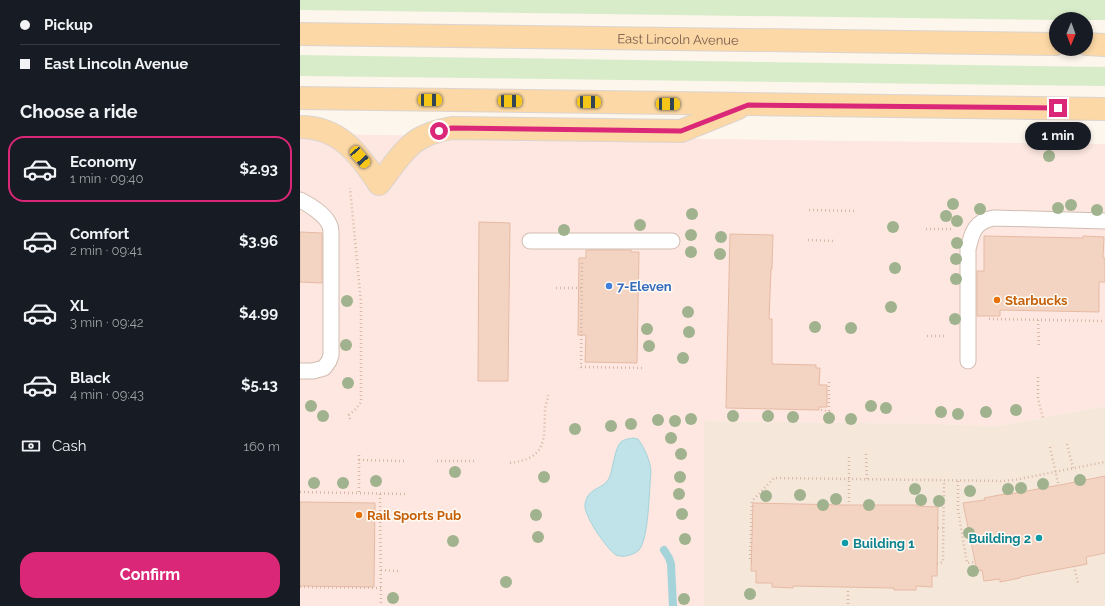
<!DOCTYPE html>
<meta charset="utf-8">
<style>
:root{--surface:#171b24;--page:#242831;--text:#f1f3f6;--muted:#9ea1a6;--line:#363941;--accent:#db2777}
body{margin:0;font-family:Raleway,sans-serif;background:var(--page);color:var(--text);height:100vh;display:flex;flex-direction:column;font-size:15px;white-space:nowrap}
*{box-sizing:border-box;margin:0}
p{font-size:13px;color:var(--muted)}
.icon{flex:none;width:22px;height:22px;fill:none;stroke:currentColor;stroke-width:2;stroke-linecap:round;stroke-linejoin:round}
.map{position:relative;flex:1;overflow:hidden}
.details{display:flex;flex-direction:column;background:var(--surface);width:300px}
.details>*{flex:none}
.banner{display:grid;align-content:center;height:88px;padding:0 20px;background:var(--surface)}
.needle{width:26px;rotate:181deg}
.tools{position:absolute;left:749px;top:12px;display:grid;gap:8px}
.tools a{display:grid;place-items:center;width:44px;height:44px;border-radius:50%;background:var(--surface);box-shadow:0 2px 6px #0003;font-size:20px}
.end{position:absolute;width:18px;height:18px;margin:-9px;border:5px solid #db2777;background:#fff;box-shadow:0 0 0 2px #fff}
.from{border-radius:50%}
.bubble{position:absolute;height:28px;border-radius:14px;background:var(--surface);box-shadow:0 2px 6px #0003;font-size:13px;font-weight:700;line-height:28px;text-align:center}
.car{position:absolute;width:12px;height:24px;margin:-12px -6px;border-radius:5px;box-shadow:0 0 3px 1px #0007;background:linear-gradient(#f5c518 24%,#345 0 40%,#f5c518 0 76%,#345 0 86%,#f5c518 0)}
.banner b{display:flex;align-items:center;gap:14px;height:38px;font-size:15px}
.banner b+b{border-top:1px solid var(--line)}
.banner i{width:10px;height:10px;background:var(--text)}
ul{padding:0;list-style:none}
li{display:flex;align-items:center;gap:12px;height:66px;margin:0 8px 6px;padding:0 12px;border:2px solid transparent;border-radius:16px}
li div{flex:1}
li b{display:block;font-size:15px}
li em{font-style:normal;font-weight:700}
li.selected{border-color:var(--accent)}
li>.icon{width:36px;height:36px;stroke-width:1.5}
h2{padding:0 20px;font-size:18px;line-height:48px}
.pay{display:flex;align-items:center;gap:10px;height:44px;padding:0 20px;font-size:15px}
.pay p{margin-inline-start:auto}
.button{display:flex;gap:8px;margin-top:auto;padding:8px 20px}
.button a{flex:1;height:46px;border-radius:16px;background:var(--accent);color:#fff;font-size:16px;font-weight:700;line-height:46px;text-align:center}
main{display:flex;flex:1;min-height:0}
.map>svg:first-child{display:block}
.residential{fill:#f5e7da}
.commercial{fill:#fde7e0}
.green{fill:#d8ecc9}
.water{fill:#bfe3e8;stroke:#a5d3da}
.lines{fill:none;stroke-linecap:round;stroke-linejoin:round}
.stream{stroke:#a5d3da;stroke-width:8}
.building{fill:#f3d4c3;stroke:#e6baa3}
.service-casing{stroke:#d1bdb0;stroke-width:17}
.primary-casing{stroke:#dcd4d1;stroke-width:24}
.path{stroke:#d9b7a5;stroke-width:2.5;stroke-dasharray:1 3;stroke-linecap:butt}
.service{stroke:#fff;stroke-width:15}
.primary{stroke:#fbd8a5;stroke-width:22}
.tree{fill:#a0b28e}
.route{stroke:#db2777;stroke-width:5}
.shop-dot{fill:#3f7fe0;stroke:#fffaf3;stroke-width:1.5}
.food-dot{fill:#e8710a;stroke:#fffaf3;stroke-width:1.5}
.culture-dot{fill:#0f9aa8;stroke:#fffaf3;stroke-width:1.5}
.labels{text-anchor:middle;stroke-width:3;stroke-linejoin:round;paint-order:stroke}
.street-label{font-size:13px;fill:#7a5b4d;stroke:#fffaf3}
.shop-label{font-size:13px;font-weight:bold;fill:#366cbe;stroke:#fffaf3;text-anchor:start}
.food-label{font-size:13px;font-weight:bold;fill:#c56008;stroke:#fffaf3;text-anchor:start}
.culture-label{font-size:13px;font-weight:bold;fill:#0d838f;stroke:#fffaf3;text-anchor:end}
</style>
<main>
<section class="details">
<div class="banner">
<b><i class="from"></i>Pickup</b>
<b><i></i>East Lincoln Avenue</b>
</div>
<h2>Choose a ride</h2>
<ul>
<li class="selected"><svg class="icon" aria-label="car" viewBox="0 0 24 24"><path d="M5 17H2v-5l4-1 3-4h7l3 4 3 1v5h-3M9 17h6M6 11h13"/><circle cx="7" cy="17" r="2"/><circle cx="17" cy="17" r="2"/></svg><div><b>Economy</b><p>1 min · 09:40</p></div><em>$2.93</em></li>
<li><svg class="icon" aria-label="car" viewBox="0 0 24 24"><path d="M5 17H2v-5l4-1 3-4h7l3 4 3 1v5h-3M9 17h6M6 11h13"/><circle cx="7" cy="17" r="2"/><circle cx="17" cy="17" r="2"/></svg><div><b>Comfort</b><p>2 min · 09:41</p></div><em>$3.96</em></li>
<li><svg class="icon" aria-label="car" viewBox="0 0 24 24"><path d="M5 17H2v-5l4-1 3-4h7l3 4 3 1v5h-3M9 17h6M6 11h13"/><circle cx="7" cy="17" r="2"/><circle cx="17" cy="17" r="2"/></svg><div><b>XL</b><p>3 min · 09:42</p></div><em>$4.99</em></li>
<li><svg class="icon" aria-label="car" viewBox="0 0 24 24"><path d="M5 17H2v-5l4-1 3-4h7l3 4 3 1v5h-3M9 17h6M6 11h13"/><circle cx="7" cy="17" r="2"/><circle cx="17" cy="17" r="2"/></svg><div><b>Black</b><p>4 min · 09:43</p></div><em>$5.13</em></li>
</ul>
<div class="pay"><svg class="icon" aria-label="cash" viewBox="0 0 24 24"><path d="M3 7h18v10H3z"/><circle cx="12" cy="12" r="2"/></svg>Cash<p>160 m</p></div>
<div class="button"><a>Confirm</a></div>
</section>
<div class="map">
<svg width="805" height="606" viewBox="0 0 805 606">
<rect width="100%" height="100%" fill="#fdf6ec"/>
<polygon class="residential" points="805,406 805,606 404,606 404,421 640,424 698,426"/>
<polygon class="commercial" points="0,134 805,144 805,406 698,426 640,424 404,421 404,606 0,606"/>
<g class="green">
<polygon points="0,0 805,0 805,20 786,20 786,19 756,20 0,10"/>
<polygon points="0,55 805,67 805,86 0,76"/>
</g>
<path class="water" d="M333,438L338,439C345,449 350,460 351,472C349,490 349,538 339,550C334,555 323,558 316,555C307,549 283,515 285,504C288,486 305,490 310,476C313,468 315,447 321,442C324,439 329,439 333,438Z"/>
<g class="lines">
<polyline class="stream" points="364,550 369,558 371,564 373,606"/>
</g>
<g class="building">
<polygon points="179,222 210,223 208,381 178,381"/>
<polygon points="0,232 22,233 22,283 0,282"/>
<polygon points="430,234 473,235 472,266 472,269 471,269 469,319 472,319 472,364 516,365 516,368 520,368 519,385 527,385 527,407 519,407 519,410 426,408"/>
<polygon points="684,236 783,238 783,236 804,237 803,258 805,258 805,282 799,282 799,312 700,310 700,316 677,316 677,271 684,271"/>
<polygon points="286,250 331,250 331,252 339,252 337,363 285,362 286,335 278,335 279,258 286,258"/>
<polygon points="805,476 805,553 786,557 787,564 745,572 720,577 720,578 700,582 700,579 684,581 682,570 677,571 663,503 685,500 684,498 705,494 705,495 765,484"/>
<polygon points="0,502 75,503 74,587 0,586"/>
<polygon points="453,503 542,505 616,505 616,506 638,507 637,576 632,576 632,587 616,586 616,590 594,590 594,588 542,587 493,586 493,588 472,587 472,583 456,583 456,571 451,571"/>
</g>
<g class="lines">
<g class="service-casing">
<g id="service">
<path d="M0,200C10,205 26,215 30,226C31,229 31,232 31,235V355L29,361L24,368L13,371H0"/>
<polyline points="230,241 372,241"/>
<path d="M668,361V249C672,232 675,221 694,218L805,221"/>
</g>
</g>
<g class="primary-casing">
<g id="primary">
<path id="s1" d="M0,34L756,44"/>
<polyline points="786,44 805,45"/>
<polyline points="0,98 805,109"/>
<path d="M0,127C40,127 59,154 79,184C91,169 103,149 119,139C129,133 141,130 152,128L381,131L438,108"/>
</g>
</g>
<g class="path">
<polyline points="509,210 557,211"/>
<polyline points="626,229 652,229"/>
<polyline points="508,240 533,241"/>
<polyline points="282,263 281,367 343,368"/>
<polyline points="256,288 282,288"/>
<polyline points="689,319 805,321"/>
<polyline points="738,320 739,347"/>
<polyline points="627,336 646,336"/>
<polyline points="738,377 738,399 743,418"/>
<polyline points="521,410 529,411 529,379"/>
<polyline points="50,419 49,415 56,409 61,402 61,302 50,188"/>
<polyline points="767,444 773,468"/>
<polyline points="750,447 758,483"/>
<polyline points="566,454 567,479"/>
<polyline points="59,455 59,493"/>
<polyline points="59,460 104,461"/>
<polyline points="137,461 176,461"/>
<path d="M210,463C247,458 244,441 245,410C245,405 248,400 248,395"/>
<polyline points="658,481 658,510 667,563 675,562"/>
<polyline points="0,492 105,494"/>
<polyline points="80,494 81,606"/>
<polyline points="549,502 549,454"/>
<polyline points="638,528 644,528"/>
<polyline points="452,561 450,561 452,501 474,478 703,481 714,480 805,462"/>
<polyline points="637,564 643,562 643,560 644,480"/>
<polyline points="774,566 778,583"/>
<polyline points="81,570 98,571"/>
<polyline points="0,587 81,588"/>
<polyline points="548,604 548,590"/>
</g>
<use href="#service" class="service"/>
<use href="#primary" class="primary"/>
</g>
<g class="tree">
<circle cx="749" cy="156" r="6"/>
<circle cx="653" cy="204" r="6"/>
<circle cx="771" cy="205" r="6"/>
<circle cx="758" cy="208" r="6"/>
<circle cx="680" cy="209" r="6"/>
<circle cx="797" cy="210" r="6"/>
<circle cx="392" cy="214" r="6"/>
<circle cx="646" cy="216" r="6"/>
<circle cx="657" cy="221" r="6"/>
<circle cx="340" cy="225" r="6"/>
<circle cx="593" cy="227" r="6"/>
<circle cx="264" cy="230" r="6"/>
<circle cx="391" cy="235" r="6"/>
<circle cx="421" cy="237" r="6"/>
<circle cx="657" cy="243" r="6"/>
<circle cx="391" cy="252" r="6"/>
<circle cx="420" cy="254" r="6"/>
<circle cx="656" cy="259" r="6"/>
<circle cx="595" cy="268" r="6"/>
<circle cx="656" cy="279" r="6"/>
<circle cx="47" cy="301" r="6"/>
<circle cx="591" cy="307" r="6"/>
<circle cx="388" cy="312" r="6"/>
<circle cx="655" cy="319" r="6"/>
<circle cx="515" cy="327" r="6"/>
<circle cx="551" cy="328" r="6"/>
<circle cx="347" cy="329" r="6"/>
<circle cx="389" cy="332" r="6"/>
<circle cx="46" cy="345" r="6"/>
<circle cx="349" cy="346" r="6"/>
<circle cx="383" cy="358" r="6"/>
<circle cx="48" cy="383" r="6"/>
<circle cx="11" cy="406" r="6"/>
<circle cx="571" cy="406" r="6"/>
<circle cx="586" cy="408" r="6"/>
<circle cx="716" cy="410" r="6"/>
<circle cx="641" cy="412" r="6"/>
<circle cx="686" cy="412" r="6"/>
<circle cx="658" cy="414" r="6"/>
<circle cx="23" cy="416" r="6"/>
<circle cx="433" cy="416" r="6"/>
<circle cx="468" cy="416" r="6"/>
<circle cx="493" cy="417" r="6"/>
<circle cx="529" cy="418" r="6"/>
<circle cx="391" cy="419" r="6"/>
<circle cx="551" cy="419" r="6"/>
<circle cx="358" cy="420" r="6"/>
<circle cx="375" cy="421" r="6"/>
<circle cx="331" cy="424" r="6"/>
<circle cx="311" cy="426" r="6"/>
<circle cx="275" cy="429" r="6"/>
<circle cx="371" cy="438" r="6"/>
<circle cx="381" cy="454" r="6"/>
<circle cx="155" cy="472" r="6"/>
<circle cx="244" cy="477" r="6"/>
<circle cx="380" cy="477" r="6"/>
<circle cx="780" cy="480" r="6"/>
<circle cx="76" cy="481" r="6"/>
<circle cx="14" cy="483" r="6"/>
<circle cx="43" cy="483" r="6"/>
<circle cx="743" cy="484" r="6"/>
<circle cx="721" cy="488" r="6"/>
<circle cx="615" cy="489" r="6"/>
<circle cx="708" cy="489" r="6"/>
<circle cx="670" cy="491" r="6"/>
<circle cx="379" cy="494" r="6"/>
<circle cx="500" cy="495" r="6"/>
<circle cx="466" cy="496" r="6"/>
<circle cx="536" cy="499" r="6"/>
<circle cx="621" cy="500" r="6"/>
<circle cx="639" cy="501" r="6"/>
<circle cx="523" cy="505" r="6"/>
<circle cx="569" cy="505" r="6"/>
<circle cx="382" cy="514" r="6"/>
<circle cx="236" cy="515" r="6"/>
<circle cx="669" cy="533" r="6"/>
<circle cx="238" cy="537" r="6"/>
<circle cx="385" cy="539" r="6"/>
<circle cx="153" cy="541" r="6"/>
<circle cx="673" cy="571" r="6"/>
<circle cx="206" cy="582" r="6"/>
<circle cx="450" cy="594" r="6"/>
<circle cx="93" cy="598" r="6"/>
<circle cx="384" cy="599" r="6"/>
</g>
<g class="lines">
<polyline class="route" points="139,131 152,128 381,131 448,105 758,108"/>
</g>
<circle class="shop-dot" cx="309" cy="286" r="4"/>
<g class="food-dot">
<circle cx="697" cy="300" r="4"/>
<circle cx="59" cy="515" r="4"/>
</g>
<g class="culture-dot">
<circle cx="739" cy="538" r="4"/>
<circle cx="545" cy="543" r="4"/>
</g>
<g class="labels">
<g class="street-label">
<text dy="5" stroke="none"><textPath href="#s1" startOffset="378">East Lincoln Avenue</textPath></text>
</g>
<g class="shop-label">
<text x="317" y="291">7-Eleven</text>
</g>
<g class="food-label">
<text x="705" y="305">Starbucks</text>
<text x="67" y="520">Rail Sports Pub</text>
</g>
<g class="culture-label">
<text x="731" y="543">Building 2</text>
<text x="553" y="548" text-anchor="start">Building 1</text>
</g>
</g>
</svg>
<div class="tools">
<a><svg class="needle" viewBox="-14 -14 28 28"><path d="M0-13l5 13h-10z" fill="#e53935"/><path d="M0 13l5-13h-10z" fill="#9ea1a6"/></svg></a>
</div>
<i class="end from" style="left:139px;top:131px"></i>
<i class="end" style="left:758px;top:108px"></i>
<div class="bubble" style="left:725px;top:122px;width:66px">1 min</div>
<i class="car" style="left:130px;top:100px;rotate:91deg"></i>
<i class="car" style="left:210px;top:101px;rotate:91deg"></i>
<i class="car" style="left:289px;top:102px;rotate:91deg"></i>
<i class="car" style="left:368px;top:104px;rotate:91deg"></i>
<i class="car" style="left:60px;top:157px;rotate:139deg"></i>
</div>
</main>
